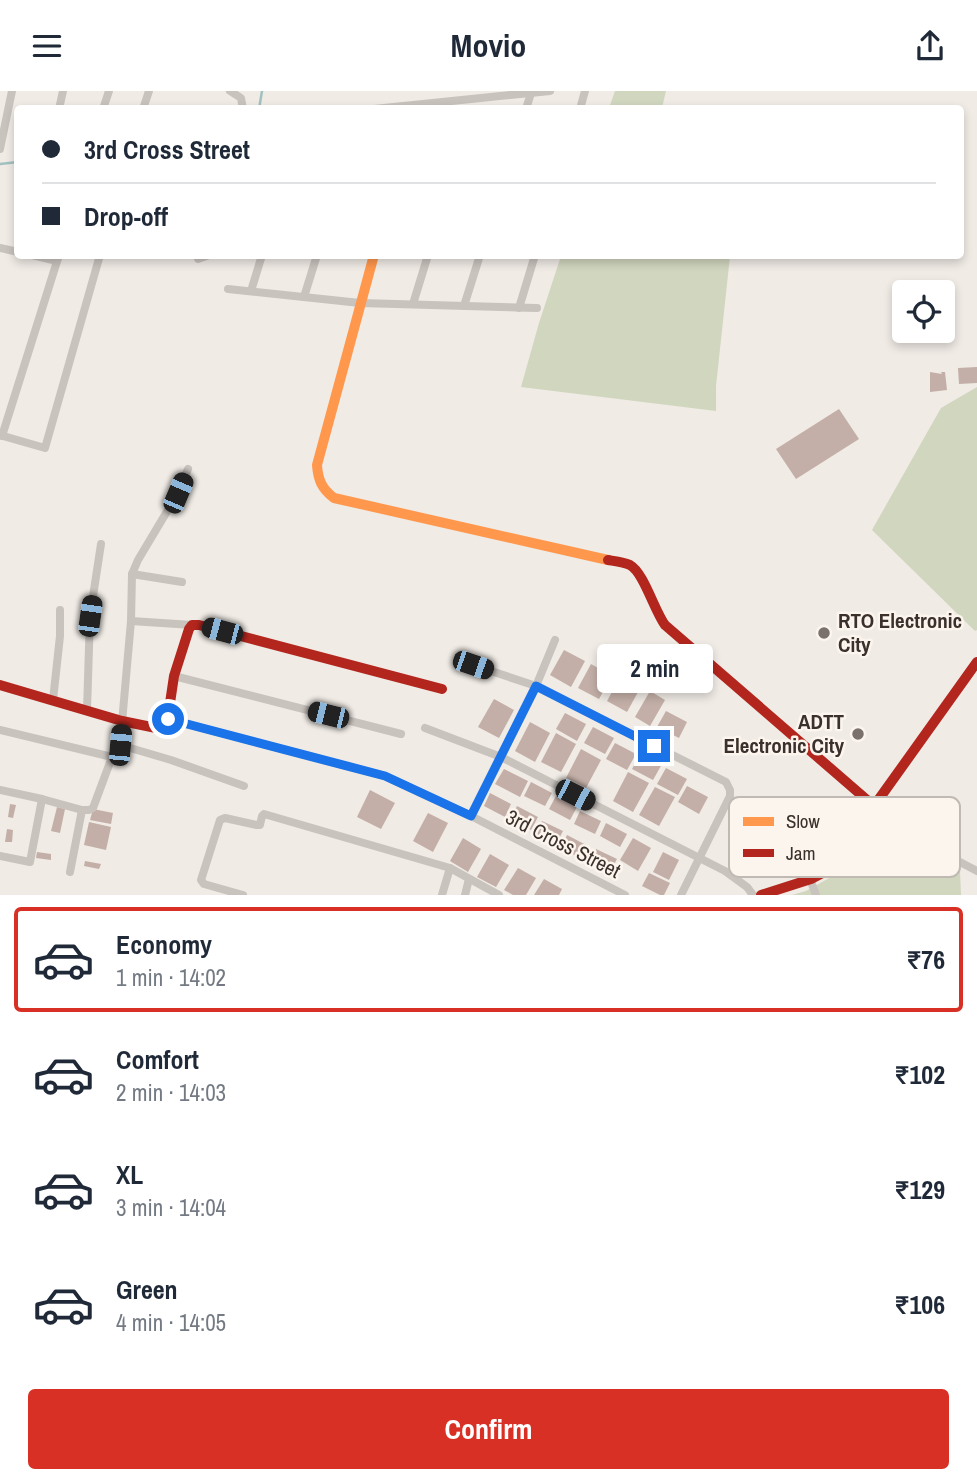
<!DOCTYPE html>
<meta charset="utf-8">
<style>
:root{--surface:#fff;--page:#f6f6f7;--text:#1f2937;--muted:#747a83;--line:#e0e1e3;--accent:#d93025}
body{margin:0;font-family:"Archivo Narrow",sans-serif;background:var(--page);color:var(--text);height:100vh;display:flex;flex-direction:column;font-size:26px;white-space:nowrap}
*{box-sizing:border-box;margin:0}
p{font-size:23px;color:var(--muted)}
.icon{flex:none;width:38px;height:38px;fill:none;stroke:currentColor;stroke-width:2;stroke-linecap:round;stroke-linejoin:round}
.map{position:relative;height:804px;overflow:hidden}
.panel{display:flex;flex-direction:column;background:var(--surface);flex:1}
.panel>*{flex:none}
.hud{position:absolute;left:14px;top:14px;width:950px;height:154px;border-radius:7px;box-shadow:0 4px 10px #0003;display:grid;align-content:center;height:154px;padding:0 28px;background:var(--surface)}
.buttons{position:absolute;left:892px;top:189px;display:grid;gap:14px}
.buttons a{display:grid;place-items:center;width:63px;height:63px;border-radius:7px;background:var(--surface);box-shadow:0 4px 10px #0003;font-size:35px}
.end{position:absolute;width:32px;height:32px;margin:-16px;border:9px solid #1a73e8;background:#fff;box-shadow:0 0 0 4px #fff}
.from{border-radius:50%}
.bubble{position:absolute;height:49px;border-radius:7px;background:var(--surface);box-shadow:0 4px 10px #0003;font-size:23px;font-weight:800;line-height:49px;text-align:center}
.car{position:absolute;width:21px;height:42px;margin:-21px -10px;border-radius:9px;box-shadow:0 0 5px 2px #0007;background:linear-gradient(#222 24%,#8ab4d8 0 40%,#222 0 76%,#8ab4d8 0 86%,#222 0)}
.hud b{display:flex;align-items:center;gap:24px;height:66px;font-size:26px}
.hud b+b{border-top:2px solid var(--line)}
.hud i{width:18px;height:18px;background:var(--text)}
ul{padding:12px 0 0;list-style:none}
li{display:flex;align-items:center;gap:21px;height:105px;margin:0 14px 10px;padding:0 14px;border:4px solid transparent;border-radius:7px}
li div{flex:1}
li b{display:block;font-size:26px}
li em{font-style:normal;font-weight:800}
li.active{border-color:var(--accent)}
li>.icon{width:63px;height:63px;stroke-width:1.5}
.button{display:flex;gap:14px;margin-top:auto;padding:14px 28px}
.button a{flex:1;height:80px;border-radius:7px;background:var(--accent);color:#fff;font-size:28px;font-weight:800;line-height:80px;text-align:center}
header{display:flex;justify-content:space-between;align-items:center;height:91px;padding:0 28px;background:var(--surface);font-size:32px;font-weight:800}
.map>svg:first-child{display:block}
.green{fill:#d1d6bf}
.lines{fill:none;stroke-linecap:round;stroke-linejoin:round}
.stream{stroke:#a1c2c1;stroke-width:2.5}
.building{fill:#c3afa7}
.street{stroke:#c9c3be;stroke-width:8}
.slow{stroke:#ff974d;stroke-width:10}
.jam{stroke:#b3261e;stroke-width:10}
.route{stroke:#1a73e8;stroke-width:9}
.poi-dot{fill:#7a716c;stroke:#fbf5ee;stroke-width:2.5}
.labels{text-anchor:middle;stroke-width:5;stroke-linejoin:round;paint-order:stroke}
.poi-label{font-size:21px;font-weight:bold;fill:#3b302b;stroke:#fbf5ee;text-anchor:start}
.street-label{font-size:21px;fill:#3b302b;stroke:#fbf5ee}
.key{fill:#fbf5ee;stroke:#c1bab4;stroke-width:2}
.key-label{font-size:19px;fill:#3b302b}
</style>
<header><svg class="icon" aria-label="menu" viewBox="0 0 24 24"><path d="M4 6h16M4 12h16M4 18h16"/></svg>Movio<svg class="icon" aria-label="share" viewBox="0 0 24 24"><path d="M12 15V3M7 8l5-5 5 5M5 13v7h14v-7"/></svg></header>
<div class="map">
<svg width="977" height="804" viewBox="0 0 977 804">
<rect width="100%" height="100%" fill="#f0ebe5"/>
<g class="green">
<polygon points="615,0 666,0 662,17 609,17"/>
<polygon points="561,165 730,165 716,295 716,320 521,296 539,232"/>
<polygon points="977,296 977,539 975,540 872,439 941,317"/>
<polygon points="856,772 873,785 960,780 961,804 792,804 806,800"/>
</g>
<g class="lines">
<g class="stream">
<polyline points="259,18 262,0"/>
<polyline points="0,73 18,71"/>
</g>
</g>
<g class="building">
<polygon points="977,276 977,292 959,293 958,277"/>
<polygon points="930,281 942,283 941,281 945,281 947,299 930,301"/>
<polygon points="839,318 859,348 796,388 776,358"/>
<polygon points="564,559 585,570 571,596 550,584"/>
<polygon points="591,573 612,585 599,608 578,597"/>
<polygon points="623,581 643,592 627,621 607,610"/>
<polygon points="650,600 665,609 650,635 635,626"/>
<polygon points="494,608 514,619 499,647 478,636"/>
<polygon points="666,620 687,631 679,647 657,636"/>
<polygon points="565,622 586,633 577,650 556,638"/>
<polygon points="530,631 550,642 535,671 515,660"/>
<polygon points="593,636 614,647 605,663 584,652"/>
<polygon points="556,642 576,653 561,681 541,671"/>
<polygon points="615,652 636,663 627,679 606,668"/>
<polygon points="581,658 601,669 586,697 566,687"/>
<polygon points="641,662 662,673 653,689 632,678"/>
<polygon points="666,677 687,688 678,704 657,693"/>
<polygon points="504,678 528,690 520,706 495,693"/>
<polygon points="628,681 649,692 633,721 613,710"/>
<polygon points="531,691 552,702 545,715 524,705"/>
<polygon points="687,695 708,706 699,723 678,711"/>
<polygon points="655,696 675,706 659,735 639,724"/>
<polygon points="370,699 395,712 381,738 357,726"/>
<polygon points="490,702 511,713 505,726 484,715"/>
<polygon points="556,705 577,716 570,729 549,718"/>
<polygon points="10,713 16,714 13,727 8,726"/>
<polygon points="517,715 538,726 531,739 510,729"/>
<polygon points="57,716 65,718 60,742 51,740"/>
<polygon points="93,718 113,722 111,733 90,729"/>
<polygon points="580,720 601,730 595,743 574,733"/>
<polygon points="428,722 448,732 433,761 413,750"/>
<polygon points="542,730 563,740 556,753 535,743"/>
<polygon points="89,731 111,736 106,759 84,754"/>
<polygon points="606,732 627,743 620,756 600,745"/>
<polygon points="7,738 13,739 12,751 5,751"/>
<polygon points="567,744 588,755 582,768 561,757"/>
<polygon points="463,747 481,758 468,781 450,770"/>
<polygon points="633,747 651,757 638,780 620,769"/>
<polygon points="596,758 617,768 610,781 589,771"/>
<polygon points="37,761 51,763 51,769 36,767"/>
<polygon points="663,761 679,769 669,789 653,781"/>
<polygon points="490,763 509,774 496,796 477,786"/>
<polygon points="85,770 101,773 99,778 84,775"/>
<polygon points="518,777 536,787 526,804 513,804 504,799"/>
<polygon points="649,782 670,792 664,804 660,804 642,795"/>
<polygon points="544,788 562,798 559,804 534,804"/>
</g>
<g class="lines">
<g class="street">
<polyline points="230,0 241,7 243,18"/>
<polyline points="59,18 63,0"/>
<polyline points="103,18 109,0"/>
<polyline points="143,18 149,0"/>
<polyline points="374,18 550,0"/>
<polyline points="526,18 531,2"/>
<polyline points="580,18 585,0"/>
<polyline points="0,58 12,0"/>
<polyline points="0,157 18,161"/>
<polyline points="32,164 57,170"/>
<polyline points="198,168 209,164"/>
<polyline points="228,198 360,212 537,217"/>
<polyline points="251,200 262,164"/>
<polyline points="304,206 317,164"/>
<polyline points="413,213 428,164"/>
<polyline points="464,215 480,164"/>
<polyline points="519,217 535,164"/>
<polyline points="0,344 45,357 100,164"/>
<polyline points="2,345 59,164"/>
<polyline points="132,483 182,491"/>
<polyline points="131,530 192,534"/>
<polyline points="473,574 536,595 726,691 730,699 730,705 681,804"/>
<polyline points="174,585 401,643"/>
<polyline points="53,609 60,545 60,519"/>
<polyline points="87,619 90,525 101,453"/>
<polyline points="168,628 385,685 471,725 625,804"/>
<polyline points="425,637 501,666 725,780 747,796 753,804"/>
<polyline points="0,639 112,666"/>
<polyline points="120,654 171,669 244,695"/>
<polyline points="0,699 42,708 82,719 89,719 93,717 112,666 120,654 131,530 132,483 138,469 178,402 188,378"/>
<polyline points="471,725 536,595 555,549"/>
<polyline points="862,737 896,741 918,749 977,780"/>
<polyline points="0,765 30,771 42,708"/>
<polyline points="70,781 82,719"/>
<polyline points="810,788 816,804"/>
<polyline points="243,804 204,793 201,789 220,729 225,727 257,734 260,734 262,725 264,723 450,777 499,804"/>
<polyline points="442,804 450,777"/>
<polyline points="465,804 469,788"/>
</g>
<path class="slow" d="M374,164L317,374C318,389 322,398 334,407L608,469"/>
<g class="jam">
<path d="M608,469C614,470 624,471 630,474C644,482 654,519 665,534L874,715"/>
<polyline points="0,594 122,630 166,639 174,585 189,538 192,534 199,534 442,598"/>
<polyline points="761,804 811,788 830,778 843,766 858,744 874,715 977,571"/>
</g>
</g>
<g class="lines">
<polyline class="route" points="168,628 385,685 471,725 536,595 654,655"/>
</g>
<g class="poi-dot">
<circle cx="824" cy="542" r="7"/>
<circle cx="858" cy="643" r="7"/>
</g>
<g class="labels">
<g class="poi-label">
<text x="838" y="537">RTO Electronic<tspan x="838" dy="24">City</tspan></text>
<text x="844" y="638" text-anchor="end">ADTT<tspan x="844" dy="24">Electronic City</tspan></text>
</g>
<g class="street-label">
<text transform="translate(563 753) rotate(27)" y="7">3rd Cross Street</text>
</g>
</g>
<rect x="729" y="706" width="231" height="80" rx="10" class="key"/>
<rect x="743" y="726" width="31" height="9" fill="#ff974d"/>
<rect x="743" y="758" width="31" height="8" fill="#b3261e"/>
<g class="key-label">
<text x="786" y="737">Slow</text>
<text x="786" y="769">Jam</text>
</g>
</svg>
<div class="buttons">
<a><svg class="icon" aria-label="locate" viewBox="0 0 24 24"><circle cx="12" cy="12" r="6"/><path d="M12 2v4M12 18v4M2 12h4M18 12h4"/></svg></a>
</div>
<i class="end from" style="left:168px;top:628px"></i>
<i class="end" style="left:654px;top:655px"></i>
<div class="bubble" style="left:597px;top:553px;width:116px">2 min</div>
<i class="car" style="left:178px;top:402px;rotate:23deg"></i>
<i class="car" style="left:90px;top:525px;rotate:8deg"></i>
<i class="car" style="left:222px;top:540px;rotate:285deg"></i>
<i class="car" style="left:473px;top:574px;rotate:109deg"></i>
<i class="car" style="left:328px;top:624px;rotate:284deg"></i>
<i class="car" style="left:120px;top:654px;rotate:5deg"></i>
<i class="car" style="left:575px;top:704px;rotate:117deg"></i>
<div class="hud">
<b><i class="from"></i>3rd Cross Street</b>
<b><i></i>Drop-off</b>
</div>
</div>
<section class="panel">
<ul>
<li class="active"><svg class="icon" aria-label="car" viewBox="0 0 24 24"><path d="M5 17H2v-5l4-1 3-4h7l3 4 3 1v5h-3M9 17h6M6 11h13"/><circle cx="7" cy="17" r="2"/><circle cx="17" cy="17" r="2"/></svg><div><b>Economy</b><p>1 min · 14:02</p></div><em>₹76</em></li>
<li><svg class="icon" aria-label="car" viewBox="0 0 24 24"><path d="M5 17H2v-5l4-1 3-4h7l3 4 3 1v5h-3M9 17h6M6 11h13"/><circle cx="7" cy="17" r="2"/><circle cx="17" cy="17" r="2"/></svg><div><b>Comfort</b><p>2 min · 14:03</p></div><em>₹102</em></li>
<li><svg class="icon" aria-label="car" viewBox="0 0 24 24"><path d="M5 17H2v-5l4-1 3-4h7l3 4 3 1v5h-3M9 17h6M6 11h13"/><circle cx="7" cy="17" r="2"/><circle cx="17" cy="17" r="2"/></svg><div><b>XL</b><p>3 min · 14:04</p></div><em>₹129</em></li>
<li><svg class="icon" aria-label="car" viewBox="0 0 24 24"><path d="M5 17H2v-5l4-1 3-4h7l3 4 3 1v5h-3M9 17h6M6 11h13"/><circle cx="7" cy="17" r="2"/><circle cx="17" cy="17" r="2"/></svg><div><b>Green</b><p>4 min · 14:05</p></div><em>₹106</em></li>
</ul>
<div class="button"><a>Confirm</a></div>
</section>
